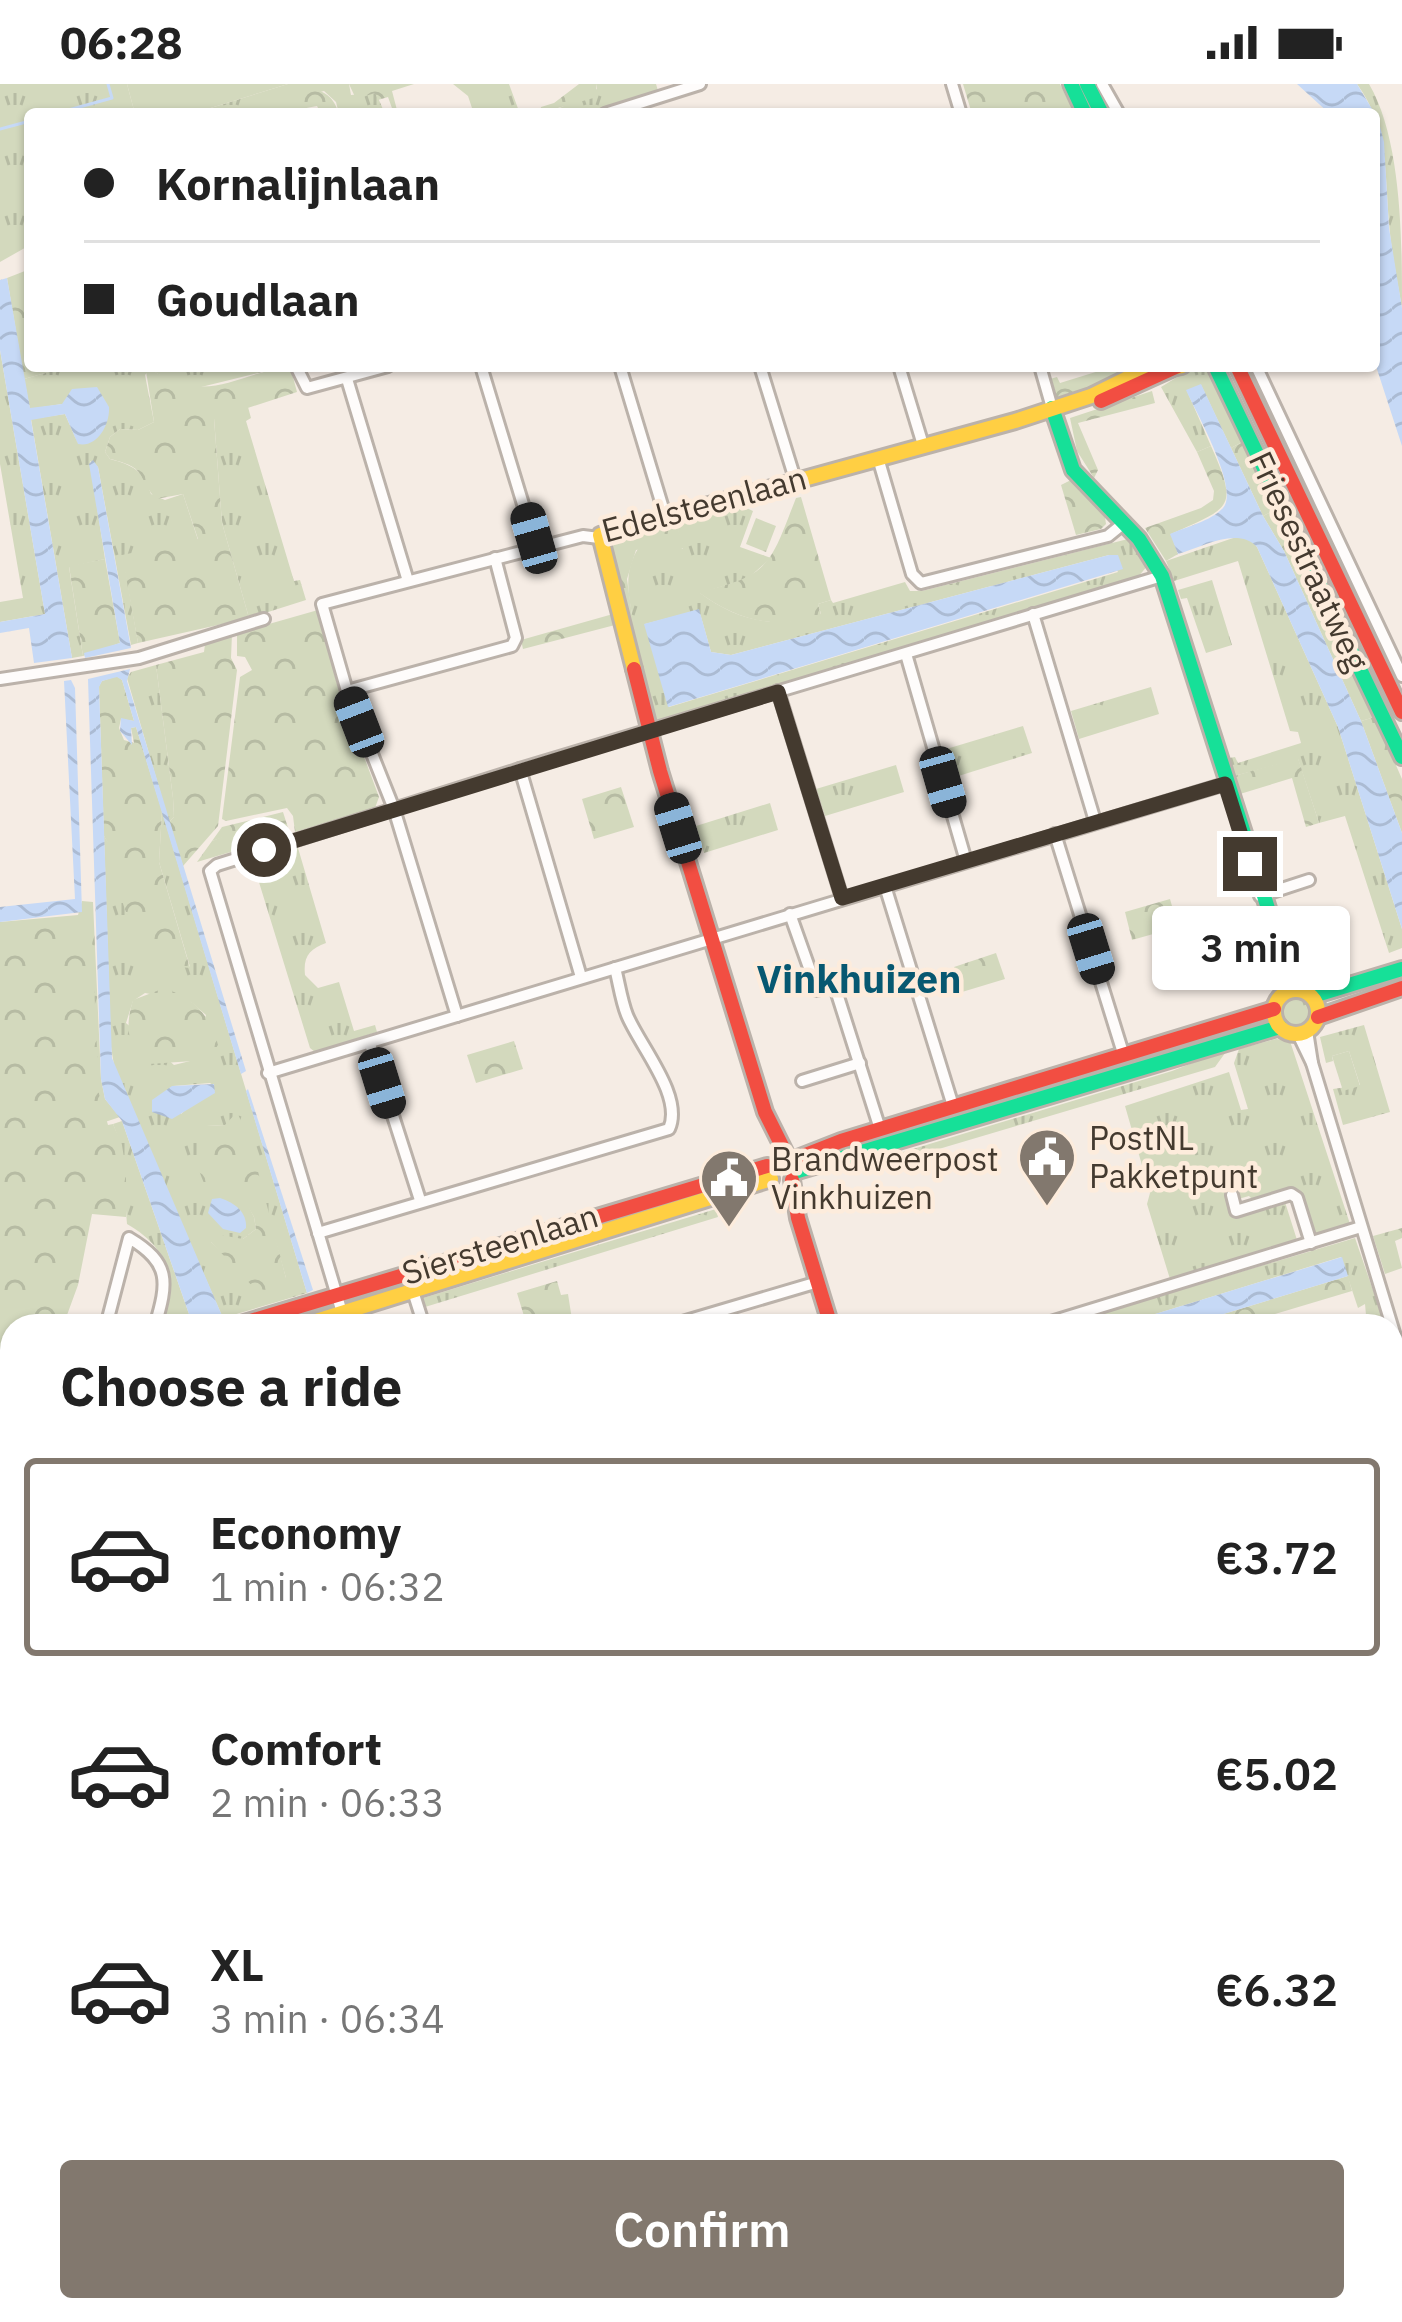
<!DOCTYPE html>
<meta charset="utf-8">
<style>
:root{--surface:#fff;--page:#f2f2f2;--text:#222;--muted:#767676;--line:#e0e0e0;--accent:#82786e}
body{margin:0;font-family:"IBM Plex Sans",sans-serif;background:var(--page);color:var(--text);height:100vh;display:flex;flex-direction:column;font-size:45px;white-space:nowrap}
*{box-sizing:border-box;margin:0}
p{font-size:39px;color:var(--muted)}
.icon{flex:none;width:66px;height:66px;fill:none;stroke:currentColor;stroke-width:2;stroke-linecap:round;stroke-linejoin:round}
.map{position:relative;flex:1;overflow:hidden}
.drawer{position:absolute;left:0px;top:1230px;width:1404px;height:1008px;display:flex;flex-direction:column;background:var(--surface);border-radius:36px 36px 0 0;box-shadow:0 3px 9px #0004}
.drawer>*{flex:none}
.hud{position:absolute;left:24px;top:24px;width:1356px;height:264px;border-radius:12px;box-shadow:0 3px 9px #0004;display:grid;align-content:center;height:264px;padding:0 60px;background:var(--surface)}
.end{position:absolute;width:54px;height:54px;margin:-27px;border:15px solid #443a2f;background:#fff;box-shadow:0 0 0 6px #fff}
.from{border-radius:50%}
.bubble{position:absolute;height:84px;border-radius:12px;background:var(--surface);box-shadow:0 3px 9px #0004;font-size:39px;font-weight:600;line-height:84px;text-align:center}
.car{position:absolute;width:36px;height:72px;margin:-36px -18px;border-radius:15px;box-shadow:0 0 9px 3px #0007;background:linear-gradient(#222 24%,#8ab4d8 0 40%,#222 0 76%,#8ab4d8 0 86%,#222 0)}
.hud b{display:flex;align-items:center;gap:42px;height:114px;font-size:45px}
.hud b+b{border-top:3px solid var(--line)}
.hud i{width:30px;height:30px;background:var(--text)}
ul{padding:0;list-style:none}
li{display:flex;align-items:center;gap:36px;height:198px;margin:0 24px 18px;padding:0 36px;border:6px solid transparent;border-radius:12px}
li div{flex:1}
li b{display:block;font-size:45px}
li em{font-style:normal;font-weight:600}
li.active{border-color:var(--accent)}
li>.icon{width:108px;height:108px;stroke-width:1.5}
h2{padding:0 60px;font-size:54px;line-height:144px}
.action{display:flex;gap:24px;margin-top:auto;padding:24px 60px}
.action a{flex:1;height:138px;border-radius:12px;background:var(--accent);color:#fff;font-size:48px;font-weight:600;line-height:138px;text-align:center}
.status{display:flex;justify-content:space-between;align-items:center;height:84px;padding:0 60px;background:var(--surface);direction:ltr}
.status svg{height:33px;fill:currentColor}
.map>svg:first-child{display:block}
.grass{fill:url(#grass-tufts);fill-rule:evenodd}
.forest{fill:url(#forest-crowns)}
.garden{fill:#d3d9bd}
.water{fill:url(#water-waves)}
.lines{fill:none;stroke-linecap:round;stroke-linejoin:round}
.stream{stroke:#c6d9f6;stroke-width:3}
.street-casing{stroke:#bbb2aa;stroke-width:16}
.fast-casing{stroke:#bbb2aa;stroke-width:20}
.slow-casing{stroke:#bbb2aa;stroke-width:20}
.jam-casing{stroke:#bbb2aa;stroke-width:20}
.street{stroke:#fefcfb;stroke-width:10}
.fast{stroke:#16e098;stroke-width:14}
.slow{stroke:#ffcf43;stroke-width:14}
.jam{stroke:#f24e42;stroke-width:14}
.route{stroke:#443a2f;stroke-width:15}
.labels{text-anchor:middle;stroke-width:9;stroke-linejoin:round;paint-order:stroke}
.street-label{font-size:33px;fill:#443a2f;stroke:#fdecdc}
.poi-label{font-size:33px;fill:#443a2f;stroke:#fdecdc;text-anchor:start}
.quarter-label{font-size:39px;font-weight:bold;fill:#075871;stroke:#fdecdc}
</style>
<div class="status"><b>06:28</b><svg viewBox="0 0 49 12"><path d="M0 12V9h3v3zM5 12V6h3v6zM10 12V3h3v9zM15 12V0h3v12zM26 1h20v11H26zM47 4h2v5h-2z"/></svg></div>
<div class="map">
<svg width="1402" height="2238" viewBox="0 0 1402 2238">
<defs>
<pattern id="grass-tufts" width="24" height="20" patternUnits="userSpaceOnUse" patternTransform="scale(3)"><rect width="24" height="20" fill="#d3d9bd"/><path d="M3 7l-1-3M5 7V3M7 7l1-3M15 17l-1-3M17 17v-4M19 17l1-3" fill="none" stroke="#b6bba3"/></pattern>
<pattern id="forest-crowns" width="20" height="18" patternUnits="userSpaceOnUse" patternTransform="scale(3)"><rect width="20" height="18" fill="#d3d9bd"/><path d="M2 6a3 3 0 1 1 6 0M12 15a3 3 0 1 1 6 0" fill="none" stroke="#b6bba3"/></pattern>
<pattern id="water-waves" width="16" height="10" patternUnits="userSpaceOnUse" patternTransform="scale(3)"><rect width="16" height="10" fill="#c6d9f6"/><path d="M0 5q4-4 8 0t8 0" fill="none" stroke="#abbbd3"/></pattern>
</defs>
<rect width="100%" height="100%" fill="#f5ece4"/>
<g class="grass">
<polygon points="0,0 127,0 135,30 30,30 30,161 0,178"/>
<polygon points="288,0 349,0 351,11 376,9 385,30 339,30 336,18 324,7 235,30 191,30"/>
<polygon points="453,0 509,0 520,30 531,30 474,30 468,12"/>
<polygon points="596,0 656,0 659,10 593,30 548,30 597,5"/>
<path d="M1357,0H1369C1402,56 1402,157 1402,224C1397,195 1391,167 1389,138C1385,88 1388,42 1357,0Z"/>
<polygon points="0,266 45,530 0,538 0,518 23,514 0,380"/>
<path d="M70,282H286L197,304L176,301L150,285L145,291L154,338L138,346L120,345L110,353L105,368L110,375C133,381 144,387 151,410L165,416L183,410L198,456L123,472L138,559L131,561L98,383L90,377L105,475L69,483L83,572L72,574L31,335L65,330L78,360L62,320L30,325L24,295Z"/>
<polygon points="1201,283 1210,286 1246,356 1231,364 1201,301 1187,307 1211,362 1197,368 1161,303 1192,284"/>
<polygon points="248,323 251,334 246,337 294,497 300,496 306,516 249,534 222,439 214,334"/>
<path d="M740,421L753,427L740,463L771,474L747,495L700,509C738,537 776,546 821,530L818,520L831,516L833,519L905,498L910,507H922L1128,455L1148,481L1138,493L655,640L626,533L632,530C627,505 625,485 639,463L683,465L675,435ZM1109,471L1118,488L669,623L645,540L699,526L711,568L731,571Z"/>
<polygon points="1279,424 1375,633 1361,637 1284,467 1263,432"/>
<polygon points="1239,452 1250,455 1257,463 1338,643 1402,845 1402,864 1389,869 1345,732 1319,739 1298,675 1234,692 1229,674 1235,673 1238,679 1301,659 1298,648 1290,647 1238,477 1174,497 1166,477"/>
<polygon points="1212,496 1232,561 1206,569 1187,514 1181,515 1178,506"/>
<polygon points="156,581 173,714 174,733 169,738 127,594 131,588"/>
<polygon points="1151,603 1159,630 1079,655 1071,627"/>
<polygon points="1023,642 1032,669 952,694 943,666"/>
<polygon points="896,681 904,708 825,732 816,705"/>
<polygon points="770,719 778,746 704,769 696,742"/>
<path d="M162,727L307,1209L223,1234L133,1029L114,981L111,963L104,752L113,766L126,828L190,883L159,778ZM145,909L191,918L206,931L194,976L174,981L126,939L133,917ZM210,999L213,1001L181,1030L173,1002ZM225,1041L266,1123L286,1194L227,1173L211,1158L243,1155L256,1145L254,1133L207,1042Z"/>
<polygon points="227,751 254,761 197,778 212,757"/>
<path d="M298,764L326,859C310,865 303,872 305,891L318,904L339,898L354,947L375,941L377,948L315,968L310,964L254,782L256,776Z"/>
<polygon points="82,817 93,818 101,995 105,1015 120,1033 90,1043 0,851 0,838 78,831"/>
<circle cx="1296" cy="928" r="17"/>
<polygon points="1259,932 1263,944 820,1074 836,1062"/>
<polygon points="1364,941 1390,1028 1343,1041 1333,1005 1360,1001 1349,967 1332,972 1333,977 1326,979 1320,953"/>
<polygon points="1276,955 1290,957 1350,1140 1310,1152 1294,1103 1253,1116 1249,1112 1231,1117 1233,1133 1285,1118 1297,1156 1170,1195 1147,1120 1150,1109 1125,1022 1229,988 1241,1026 1248,1025 1234,979 1239,965"/>
<polygon points="1228,965 1215,983 895,1078 893,1071 1172,987"/>
<path d="M122,1037L190,1233V1242H160C173,1194 173,1167 127,1140C124,1104 127,1073 113,1040Z"/>
<polygon points="709,1102 712,1113 446,1195 441,1182"/>
<polygon points="716,1125 718,1133 425,1223 423,1214"/>
<polygon points="1355,1154 1384,1238 1367,1242 1365,1220 1358,1224 1341,1173 1116,1242 1058,1242"/>
<polygon points="12,1500 12,1637 0,1638 0,1579 4,1576 0,1569 0,1509"/>
</g>
<g class="forest">
<polygon points="349,0 414,0 392,7 397,26 393,27 388,13 378,16 375,9 356,15"/>
<polygon points="579,0 596,0 597,13 540,29 541,23 554,19"/>
<polygon points="963,0 1060,0 1075,30 972,30"/>
<path d="M310,4C327,8 334,14 339,30L320,28L317,22L275,30L276,26L270,30H235Z"/>
<polygon points="30,185 30,282 70,282 24,295 7,194"/>
<path d="M290,282L297,308L214,335L222,439L249,534L138,559L122,471L198,455L183,410L156,415C136,391 148,384 110,375L105,368L110,353L120,345L138,346L154,338L146,287L150,285C209,321 230,292 290,282Z"/>
<polygon points="1115,282 1127,282 1130,291 1056,316 1050,295 1057,293 1060,299"/>
<polygon points="1152,307 1155,319 1078,339 1098,386 1094,394 1077,367 1070,334"/>
<polygon points="1246,356 1279,424 1263,432 1231,364"/>
<path d="M1211,362C1239,425 1231,423 1171,450L1178,470L1166,477L1145,444L1201,424L1213,416L1214,407L1197,368Z"/>
<polygon points="1071,396 1105,433 1106,440 1101,445 1076,451 1061,401"/>
<path d="M801,413L831,516L818,520L821,531C775,547 737,536 698,508C771,492 770,480 796,414Z"/>
<polygon points="756,434 776,442 766,468 746,460"/>
<path d="M675,435L684,464C672,469 650,462 636,466L627,495L632,531L626,533L606,455Z"/>
<polygon points="105,475 120,559 83,572 69,482"/>
<polygon points="318,526 337,600 379,713 375,724 295,748 293,732 287,724 226,737 222,735 240,593 252,586 245,573 237,572 237,549"/>
<polygon points="613,530 615,541 523,565 521,556"/>
<polygon points="232,550 231,574 237,586 218,742 183,782 169,738 174,733 173,714 156,581 204,568 205,560"/>
<path d="M117,592L122,596L134,637L121,635L119,644L124,656L134,659L131,644L136,643L162,727L159,778L190,884C162,883 137,853 126,828C116,803 119,776 104,752L99,602L102,597Z"/>
<polygon points="1375,633 1402,695 1402,749 1361,637"/>
<polygon points="1298,674 1319,739 1306,743 1292,694 1240,710 1234,692"/>
<polygon points="621,703 634,743 594,755 582,715"/>
<polygon points="283,728 290,750 260,759 257,751 252,753 254,761 227,752 212,757 222,743"/>
<polygon points="1170,815 1178,843 1132,856 1125,828"/>
<polygon points="91,833 99,1010 108,1041 113,1040 122,1061 126,1087 126,1133 92,1130 78,1201 63,1242 12,1242 12,1380 0,1390 0,841"/>
<polygon points="996,869 1005,895 962,908 954,883"/>
<path d="M162,905C191,909 212,934 218,961L208,976L149,980C126,962 125,943 133,916Z"/>
<polygon points="514,957 523,985 476,999 467,971"/>
<path d="M237,1028L250,1057L286,1194L268,1206L255,1205L211,1158L215,1150L243,1155L256,1145L254,1133L241,1111L205,1101C194,1077 194,1064 207,1042L225,1041Z"/>
<polygon points="1402,1144 1402,1154 1395,1157 1402,1184 1385,1190 1373,1152"/>
<polygon points="1348,1192 1352,1207 1235,1242 1184,1242"/>
<polygon points="557,1197 561,1211 568,1210 573,1242 527,1242 517,1209"/>
<polygon points="1402,1437 1402,1542 1392,1547 1392,1442"/>
<polygon points="0,1704 12,1705 12,2226 255,2226 256,2238 0,2238"/>
<polygon points="277,2226 330,2226 331,2238 277,2238"/>
<polygon points="464,2226 551,2226 552,2231 528,2238 469,2238"/>
</g>
<g class="garden">
<polygon points="127,0 288,0 191,30 135,30"/>
<polygon points="1349,967 1360,1002 1343,1007 1332,972"/>
<polygon points="1402,1968 1402,2238 1100,2238 1097,2226 1392,2226 1392,1971"/>
</g>
<g class="water">
<polygon points="1297,0 1357,0 1378,35 1384,58 1389,144 1402,224 1402,362 1374,276 1374,30 1330,30"/>
<path d="M7,194L30,324L62,320L72,305L97,303L109,323C110,341 97,364 78,360L65,330L31,336L72,574L34,579L29,544L0,549V538L45,530L0,266V196Z"/>
<path d="M1201,300L1263,432L1284,467L1361,637L1402,749V845L1338,643L1257,463C1238,442 1202,463 1178,470L1170,450C1186,443 1211,437 1223,424C1240,406 1196,328 1186,306Z"/>
<polygon points="93,376 98,383 131,564 85,574 84,569 120,559 89,380"/>
<polygon points="1109,471 1118,471 1123,485 668,623 644,540 699,525 711,568 731,571"/>
<polygon points="130,585 127,597 246,987 241,990 136,643 131,644 132,661 120,647 121,634 134,637 122,596 117,593 102,597 99,603 112,974 223,1234 190,1242 190,1233 122,1037 105,1015 101,995 88,595"/>
<polygon points="71,596 75,604 82,828 0,838 0,823 75,815 64,597"/>
<polygon points="214,1000 215,1009 172,1035 152,1028 152,1016 172,1002"/>
<polygon points="248,1005 313,1206 307,1209 246,1007"/>
<path d="M220,1114C235,1119 247,1128 246,1144L240,1149L223,1145L208,1129L212,1115Z"/>
<polygon points="1342,1173 1348,1192 1184,1242 1116,1242"/>
<polygon points="12,1637 12,1701 0,1700 0,1638"/>
<polygon points="0,1747 12,1747 12,2095 0,2055"/>
<polygon points="37,2226 184,2226 181,2238 41,2238"/>
</g>
<g class="lines">
<g class="stream">
<polyline points="54,30 112,14 108,0"/>
<polyline points="0,45 30,37"/>
</g>
<g class="street-casing">
<g id="street">
<polyline points="952,0 961,30"/>
<polyline points="1102,0 1119,30"/>
<polyline points="605,30 700,0"/>
<polyline points="296,282 307,304 388,282"/>
<polyline points="481,282 536,463"/>
<polyline points="620,282 665,431"/>
<polyline points="760,282 795,395"/>
<polyline points="899,282 923,361"/>
<polyline points="1040,282 1052,324"/>
<polyline points="1256,282 1402,592"/>
<polyline points="347,295 408,497"/>
<polyline points="878,374 912,490 921,499 1108,452 1124,439"/>
<polyline points="1033,530 1095,737"/>
<polyline points="906,570 966,777"/>
<polyline points="0,595 139,574 264,535"/>
<polyline points="347,607 512,562 516,554 495,474"/>
<polyline points="778,607 842,814"/>
<polyline points="520,685 581,893"/>
<polyline points="1055,750 1123,969"/>
<polyline points="885,802 953,1022"/>
<polyline points="1260,812 1309,796"/>
<polyline points="790,830 817,906 834,900 880,1045"/>
<polyline points="457,932 394,725 347,607 322,520 583,452 599,454"/>
<polyline points="1307,947 1312,979"/>
<polyline points="1298,950 1312,979 1402,1275"/>
<polyline points="370,960 420,1116"/>
<polyline points="268,989 1225,700"/>
<polyline points="802,997 860,979"/>
<polyline points="1232,1111 1236,1127 1291,1110 1297,1114 1311,1159"/>
<path d="M318,1149L669,1045C684,1012 639,961 627,931C621,916 619,899 615,884"/>
<polyline points="412,1204 424,1242"/>
<path d="M106,1242L129,1154C171,1179 168,1198 155,1242"/>
<polyline points="346,1242 210,787 217,781 520,685 1162,492"/>
<polyline points="669,1242 818,1198"/>
<polyline points="1038,1242 1361,1143"/>
<polyline points="1392,1428 1402,1425"/>
<polyline points="0,1465 12,1456"/>
<polyline points="1392,1557 1402,1552"/>
<polyline points="1392,1846 1402,1843"/>
</g>
</g>
<g class="fast-casing">
<g id="fast">
<polyline points="1071,0 1085,30"/>
<polyline points="1087,0 1102,30"/>
<polyline points="1215,282 1402,673"/>
<polyline points="1052,324 1073,386 1139,455 1162,492 1294,906"/>
<polyline points="1313,912 1402,885"/>
<polyline points="798,1087 1280,943"/>
<polyline points="1392,1658 1402,1655"/>
</g>
</g>
<g class="slow-casing">
<g id="slow">
<polyline points="1176,283 1182,282"/>
<polyline points="634,585 600,451 1015,337 1091,312 1152,282"/>
<circle cx="1296" cy="928" r="22"/>
<polyline points="300,1242 771,1095"/>
<polyline points="0,1479 12,1470"/>
<polyline points="0,1498 12,1488"/>
<polyline points="1043,2226 1045,2238"/>
</g>
</g>
<g class="jam-casing">
<g id="jam">
<polyline points="1237,282 1402,628"/>
<polyline points="1101,317 1178,282"/>
<polyline points="634,585 660,687 765,1028 785,1068"/>
<polyline points="1318,933 1402,904"/>
<polyline points="795,1075 841,1057 1274,925"/>
<polyline points="792,1096 798,1134 831,1242"/>
<polyline points="234,1242 767,1082"/>
</g>
</g>
<use href="#street" class="street"/>
<use href="#fast" class="fast"/>
<use href="#slow" class="slow"/>
<use href="#jam" class="jam"/>
</g>
<g class="lines">
<polyline class="route" points="264,766 778,608 842,814 1225,700 1250,780"/>
</g>
<defs>
<g id="civic-pin" transform="scale(3)"><path d="M0 17L-7.5 6A9.5 9.5 0 1 1 7.5 6Z" fill="#82786e" stroke="#fdecdc"/><path d="M-.6-6.5H3V-4.5H.6V-3L4-1V1h2V6H-6V1h2V-1L-.6-3ZM-1.2 2.5V6h2.4V2.5Z" fill="#fff"/></g>
</defs>
<g fill-rule="evenodd">
<use href="#civic-pin" x="1047" y="1073"/>
<use href="#civic-pin" x="729" y="1094"/>
</g>
<g class="labels">
<g class="street-label">
<text transform="translate(704 420) rotate(-15)" y="12">Edelsteenlaan</text>
<text transform="translate(1309 477) rotate(65)" y="12">Friesestraatweg</text>
<text transform="translate(500 1160) rotate(-17)" y="12">Siersteenlaan</text>
</g>
<g class="poi-label">
<text x="1089" y="1066">PostNL<tspan x="1089" dy="38">Pakketpunt</tspan></text>
<text x="771" y="1087">Brandweerpost<tspan x="771" dy="38">Vinkhuizen</tspan></text>
</g>
<g class="quarter-label">
<text x="859" y="909">Vinkhuizen</text>
</g>
</g>
</svg>
<i class="end from" style="left:264px;top:766px"></i>
<i class="end" style="left:1250px;top:780px"></i>
<div class="bubble" style="left:1152px;top:822px;width:198px">3 min</div>
<i class="car" style="left:534px;top:454px;rotate:344deg"></i>
<i class="car" style="left:359px;top:638px;rotate:339deg"></i>
<i class="car" style="left:943px;top:698px;rotate:164deg"></i>
<i class="car" style="left:678px;top:744px;rotate:343deg"></i>
<i class="car" style="left:1091px;top:865px;rotate:163deg"></i>
<i class="car" style="left:382px;top:999px;rotate:163deg"></i>
<div class="hud">
<b><i class="from"></i>Kornalijnlaan</b>
<b><i></i>Goudlaan</b>
</div>
<section class="drawer">
<h2>Choose a ride</h2>
<ul>
<li class="active"><svg class="icon" aria-label="car" viewBox="0 0 24 24"><path d="M5 17H2v-5l4-1 3-4h7l3 4 3 1v5h-3M9 17h6M6 11h13"/><circle cx="7" cy="17" r="2"/><circle cx="17" cy="17" r="2"/></svg><div><b>Economy</b><p>1 min · 06:32</p></div><em>€3.72</em></li>
<li><svg class="icon" aria-label="car" viewBox="0 0 24 24"><path d="M5 17H2v-5l4-1 3-4h7l3 4 3 1v5h-3M9 17h6M6 11h13"/><circle cx="7" cy="17" r="2"/><circle cx="17" cy="17" r="2"/></svg><div><b>Comfort</b><p>2 min · 06:33</p></div><em>€5.02</em></li>
<li><svg class="icon" aria-label="car" viewBox="0 0 24 24"><path d="M5 17H2v-5l4-1 3-4h7l3 4 3 1v5h-3M9 17h6M6 11h13"/><circle cx="7" cy="17" r="2"/><circle cx="17" cy="17" r="2"/></svg><div><b>XL</b><p>3 min · 06:34</p></div><em>€6.32</em></li>
</ul>
<div class="action"><a>Confirm</a></div>
</section>
</div>
